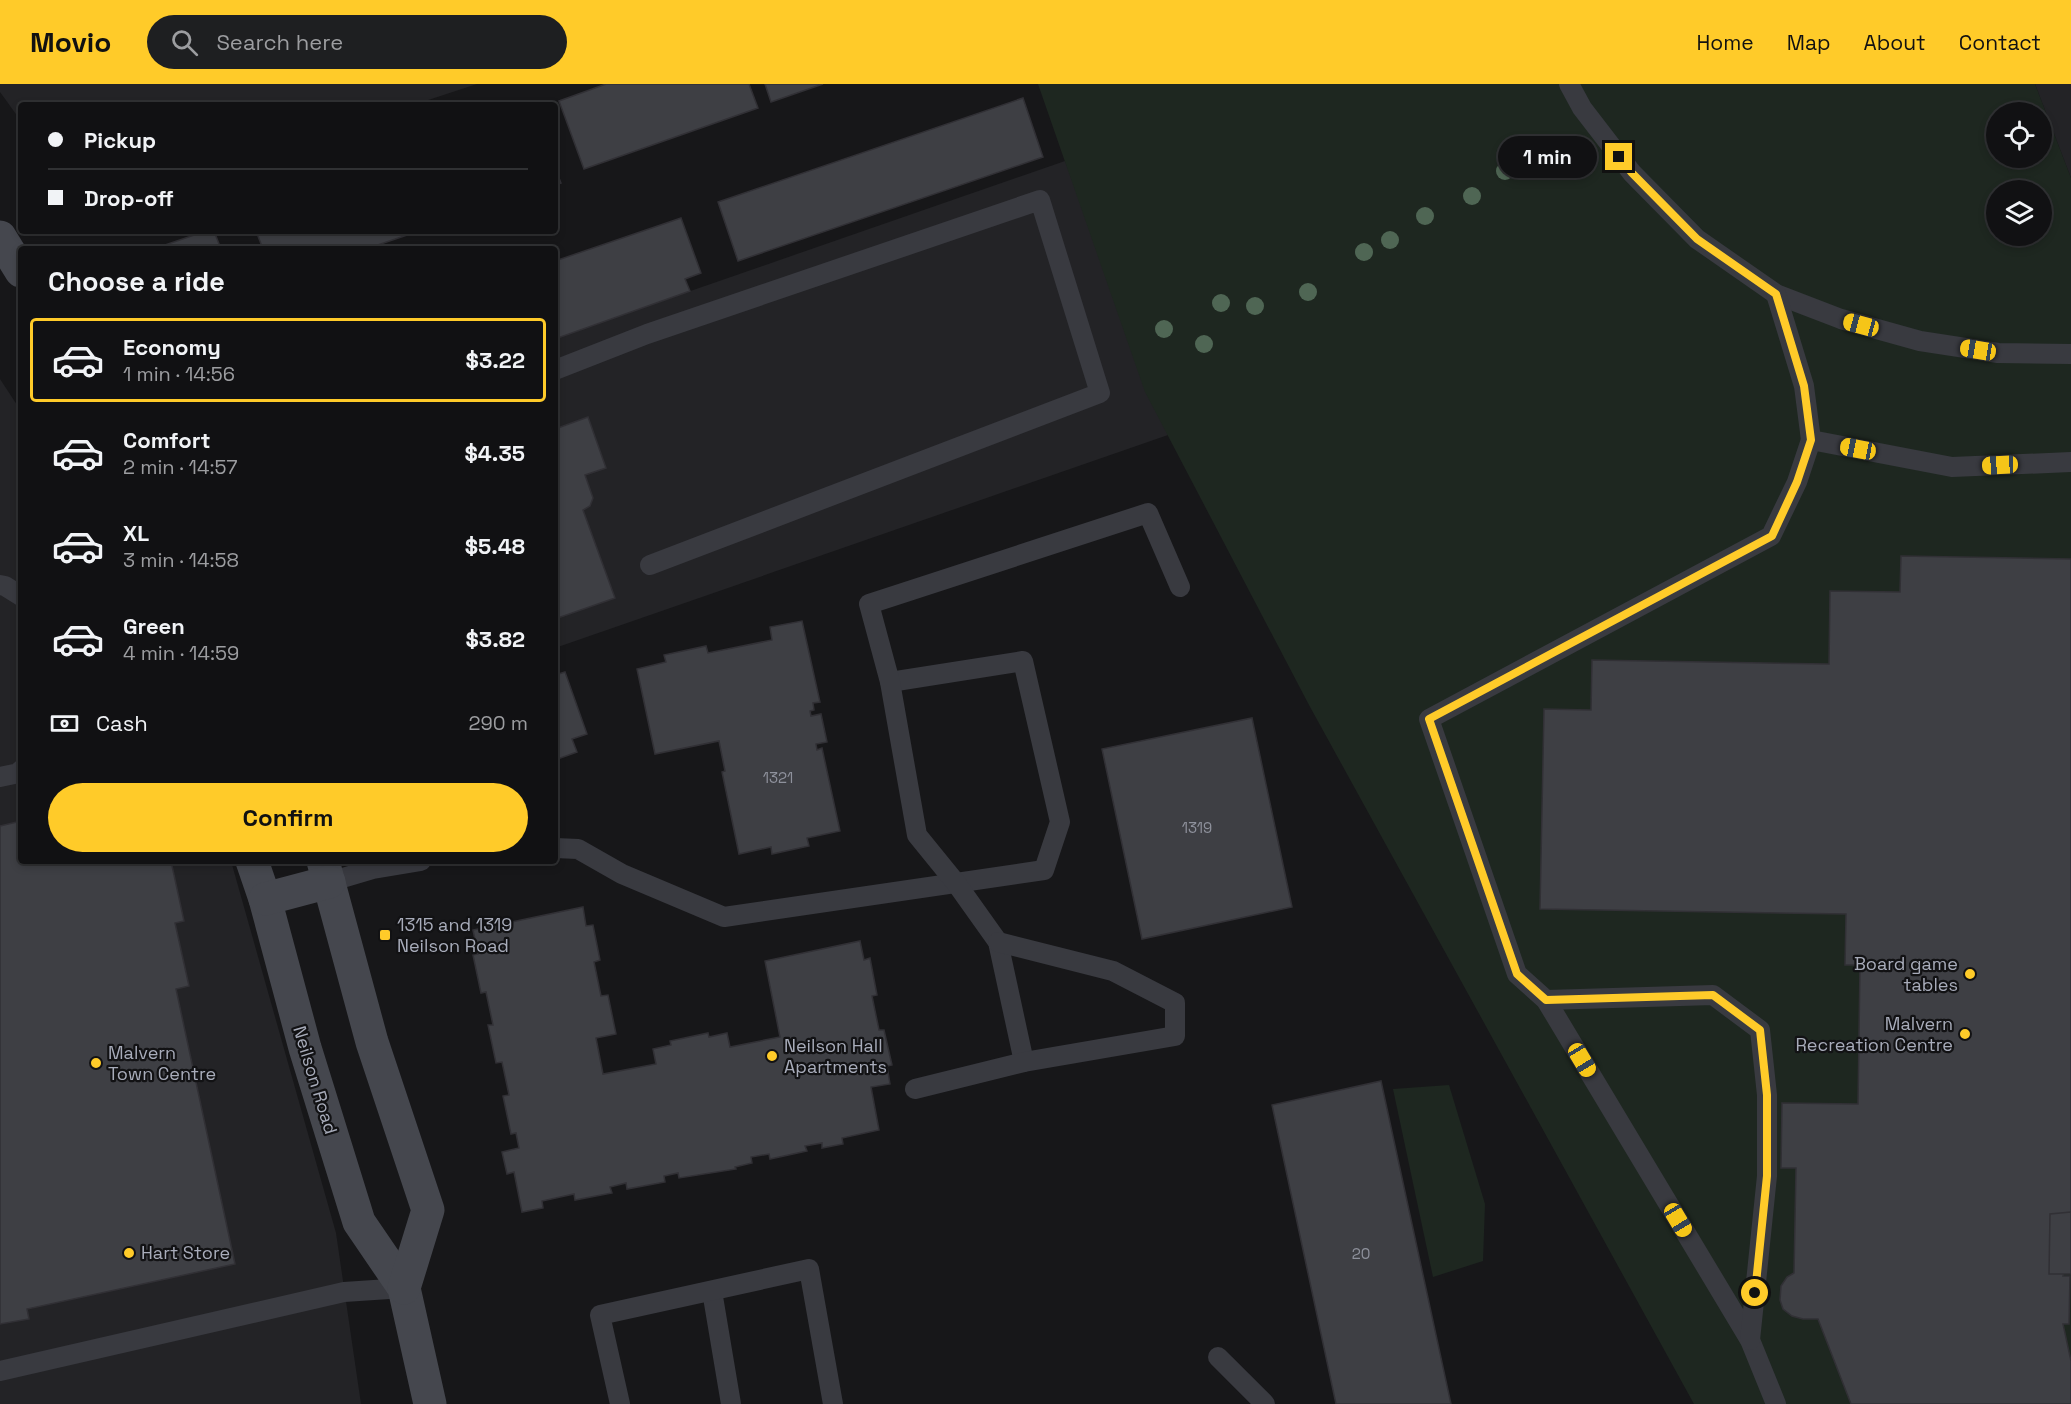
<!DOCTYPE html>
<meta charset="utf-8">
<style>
:root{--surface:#111113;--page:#1e1f21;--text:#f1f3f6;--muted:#9c9da0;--line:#303133;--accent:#ffcb29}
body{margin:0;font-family:"Space Grotesk",sans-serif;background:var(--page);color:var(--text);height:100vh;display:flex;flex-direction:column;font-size:22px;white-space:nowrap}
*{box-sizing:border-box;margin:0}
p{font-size:20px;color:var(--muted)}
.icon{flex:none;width:33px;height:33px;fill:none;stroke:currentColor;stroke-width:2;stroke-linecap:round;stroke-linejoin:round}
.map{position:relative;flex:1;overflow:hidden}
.drawer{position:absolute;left:18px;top:162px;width:540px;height:618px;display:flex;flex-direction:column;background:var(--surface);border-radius:6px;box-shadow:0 3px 9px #0003,0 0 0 2px var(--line)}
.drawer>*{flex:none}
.hud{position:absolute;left:18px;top:18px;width:540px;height:132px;border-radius:6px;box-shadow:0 3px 9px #0003,0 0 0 2px var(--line);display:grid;align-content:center;height:132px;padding:0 30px;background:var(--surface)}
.tools{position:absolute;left:1986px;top:18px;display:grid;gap:12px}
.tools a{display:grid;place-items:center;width:66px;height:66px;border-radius:50%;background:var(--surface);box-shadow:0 3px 9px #0003,0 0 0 2px var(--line);font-size:30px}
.end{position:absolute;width:27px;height:27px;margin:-14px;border:8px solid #ffcb29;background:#111;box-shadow:0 0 0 3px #111}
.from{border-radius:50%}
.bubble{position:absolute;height:42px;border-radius:21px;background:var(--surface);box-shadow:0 3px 9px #0003,0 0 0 2px var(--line);font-size:20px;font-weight:700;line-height:42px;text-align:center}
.car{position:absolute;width:18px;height:36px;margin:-18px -9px;border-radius:8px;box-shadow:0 0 4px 2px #0007;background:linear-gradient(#f5c518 24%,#345 0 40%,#f5c518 0 76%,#345 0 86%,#f5c518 0)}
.hud b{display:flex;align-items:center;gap:21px;height:57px;font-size:22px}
.hud b+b{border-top:2px solid var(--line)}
.hud i{width:15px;height:15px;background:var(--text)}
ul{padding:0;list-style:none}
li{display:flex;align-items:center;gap:18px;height:84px;margin:0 12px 9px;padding:0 18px;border:3px solid transparent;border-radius:6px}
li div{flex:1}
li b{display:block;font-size:22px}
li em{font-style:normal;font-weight:700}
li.on{border-color:var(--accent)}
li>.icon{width:54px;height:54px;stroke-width:1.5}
h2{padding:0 30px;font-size:27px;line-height:72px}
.pay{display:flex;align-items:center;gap:15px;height:66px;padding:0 30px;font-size:22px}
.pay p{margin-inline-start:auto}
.button{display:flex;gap:12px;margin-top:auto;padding:12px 30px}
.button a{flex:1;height:69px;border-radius:36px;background:var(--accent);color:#111;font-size:24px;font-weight:700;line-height:69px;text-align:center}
header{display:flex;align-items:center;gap:36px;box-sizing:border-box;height:84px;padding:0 30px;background:var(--accent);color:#111}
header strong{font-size:28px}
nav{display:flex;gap:33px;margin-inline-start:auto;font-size:21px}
.search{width:420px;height:54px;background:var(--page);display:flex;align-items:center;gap:15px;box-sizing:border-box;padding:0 21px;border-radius:33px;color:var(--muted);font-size:22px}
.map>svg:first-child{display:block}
.built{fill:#232326}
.green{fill:#1e2720;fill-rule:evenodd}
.building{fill:#3e3f44;stroke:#313035;stroke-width:1.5}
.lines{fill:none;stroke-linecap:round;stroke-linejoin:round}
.lane{stroke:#393a40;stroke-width:20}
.secondary{stroke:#45474e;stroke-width:33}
.tree{fill:#4f6654}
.route{stroke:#ffcb29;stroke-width:8}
.poi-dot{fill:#ffcb29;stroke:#121214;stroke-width:2}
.labels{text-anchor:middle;stroke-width:4.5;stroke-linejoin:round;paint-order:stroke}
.number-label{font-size:15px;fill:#8e919c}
.poi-label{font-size:18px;fill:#a8acba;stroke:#121214;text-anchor:start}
.street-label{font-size:18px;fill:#a8acba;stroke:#121214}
</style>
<header>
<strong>Movio</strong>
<div class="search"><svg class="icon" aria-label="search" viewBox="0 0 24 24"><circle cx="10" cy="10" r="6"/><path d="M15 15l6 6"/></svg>Search here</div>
<nav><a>Home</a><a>Map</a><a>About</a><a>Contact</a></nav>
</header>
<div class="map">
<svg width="2071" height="1320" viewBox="0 0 2071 1320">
<rect width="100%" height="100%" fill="#171719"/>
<g class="built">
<polygon points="0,0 477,0 413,21 21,21 21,37 0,8"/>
<polygon points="2035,0 2071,0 2071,94"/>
<polygon points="1065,77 1168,351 555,564 555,254"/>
<polygon points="0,295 21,327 21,777 231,777 336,1149 361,1320 0,1320"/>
</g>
<g class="green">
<path d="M1038,0H2035L2071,94V1320H1694L1309,621L1145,308ZM1996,28H2042V74H1996ZM1996,106H2042V152H1996Z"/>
<polygon points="1449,1001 1485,1120 1483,1177 1433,1193 1393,1005"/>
</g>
<g class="building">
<polygon points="606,0 749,0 758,24 584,85 559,17"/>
<polygon points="765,0 823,0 771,18"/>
<polygon points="1023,14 1043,73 738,177 718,118"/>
<polygon points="555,84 561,99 555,101"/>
<polygon points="681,134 701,189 685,195 690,207 555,255 555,177"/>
<polygon points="206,147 214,147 221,165 157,165 156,164"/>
<polygon points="256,147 419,147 366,165 263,165"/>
<polygon points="588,333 606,384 585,391 593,414 590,422 583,426 615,514 555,535 555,345"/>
<polygon points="1901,472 2071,475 2071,1160 2063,1192 2070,1192 2069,1240 2063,1240 2071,1277 2071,1320 1851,1320 1818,1235 1803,1235 1792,1232 1783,1225 1780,1216 1781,1202 1787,1193 1794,1189 1796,1084 1781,1084 1782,1019 1858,1020 1860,881 1845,881 1846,830 1540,825 1544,625 1591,626 1592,576 1829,580 1830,507 1900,508"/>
<polygon points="802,537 820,618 813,619 814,626 810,627 811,632 821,630 827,658 816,660 817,666 822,664 840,747 807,754 809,762 772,770 771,763 739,770 722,688 725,687 719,657 655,670 637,585 666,578 664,571 706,562 708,569 772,556 770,543"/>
<polygon points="565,588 587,650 572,655 577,668 555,676 555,591"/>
<polygon points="1252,634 1292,823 1142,855 1102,665"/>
<polygon points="21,737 21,777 171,777 184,837 175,839 189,902 176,905 235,1180 27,1225 29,1235 0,1240 0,742"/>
<polygon points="583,823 586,842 593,841 600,876 594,878 601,912 608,911 616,950 596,954 603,990 656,980 653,965 671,961 670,957 708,949 709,953 727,949 730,963 780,953 765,877 860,857 864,876 870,874 877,911 872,912 879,946 884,946 892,981 887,982 890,1000 871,1003 879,1046 842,1054 843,1060 822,1064 822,1059 805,1062 807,1067 770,1075 769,1070 751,1073 752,1079 735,1083 736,1085 679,1094 678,1089 664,1092 665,1098 627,1105 626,1099 610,1103 612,1109 575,1116 574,1110 542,1117 543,1124 522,1128 514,1088 507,1090 502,1068 519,1064 516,1049 511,1050 503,1012 509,1011 502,978 496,979 488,941 493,941 486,908 481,909 473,871 478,870 473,846"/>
<polygon points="1381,997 1451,1320 1336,1320 1272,1021"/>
<polygon points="2071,1128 2071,1190 2049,1190 2050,1130"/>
</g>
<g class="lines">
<g class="lane">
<polyline points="1569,0 1582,24 1632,89 1697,155 1776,210 1841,235 1920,257 1998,269 2071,270"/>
<polyline points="1776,210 1804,302 1811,356 1797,398 1771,452 1429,635 1517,890 1546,916 1750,1256 1776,1320"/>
<polyline points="555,286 647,250 1040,116 1100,309 650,481"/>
<polyline points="1811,356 1952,383 2071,378"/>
<polyline points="0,501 5,502 21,512"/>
<polyline points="0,693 19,689 21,686"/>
<polyline points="555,764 578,765 622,790 724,833 1044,786 1060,738 1023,577 890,598"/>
<polyline points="329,798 373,785 421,777"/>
<polyline points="1546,916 1713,911 1760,946 1767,1011 1767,1092 1750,1256"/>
<polyline points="1024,978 998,858 956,799 917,751 890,598 869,520 1148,429 1180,503"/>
<polyline points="915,1005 1024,978 1175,952 1175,919 1113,887 998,858"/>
<polyline points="712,1207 731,1320"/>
<polyline points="1218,1273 1265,1320"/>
<polyline points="0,1287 344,1208 404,1204"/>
<polyline points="620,1320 600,1231 809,1185 833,1320"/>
</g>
<g class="secondary">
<polyline points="0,153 21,187"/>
<polyline points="252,777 265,815 305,964 359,1138 404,1204 430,1320"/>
<polyline points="323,777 372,958 428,1126 404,1204"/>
<polyline points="265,815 329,798"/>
</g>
</g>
<g class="tree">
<circle cx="1505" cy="87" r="9"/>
<circle cx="1472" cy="112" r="9"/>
<circle cx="1425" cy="132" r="9"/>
<circle cx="1390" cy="156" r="9"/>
<circle cx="1364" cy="168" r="9"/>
<circle cx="1308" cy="208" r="9"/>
<circle cx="1221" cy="219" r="9"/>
<circle cx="1255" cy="222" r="9"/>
<circle cx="1164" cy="245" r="9"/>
<circle cx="1204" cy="260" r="9"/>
</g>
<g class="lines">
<polyline class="route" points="1619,73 1632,89 1697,155 1776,210 1804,302 1811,356 1797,398 1772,452 1429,635 1517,890 1546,916 1713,911 1760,946 1767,1011 1767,1092 1755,1209"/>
</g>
<g class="poi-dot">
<rect x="379" y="845" width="12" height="12" rx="3"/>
<circle cx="1970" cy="890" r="6"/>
<circle cx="1965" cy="950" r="6"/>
<circle cx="772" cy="972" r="6"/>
<circle cx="96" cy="979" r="6"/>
<circle cx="129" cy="1169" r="6"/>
</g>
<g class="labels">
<g class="number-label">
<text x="778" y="699">1321</text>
<text x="1197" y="749">1319</text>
<text x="1361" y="1175">20</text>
</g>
<g class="poi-label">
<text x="397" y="847">1315 and 1319<tspan x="397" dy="21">Neilson Road</tspan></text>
<text x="1958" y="886" text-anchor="end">Board game<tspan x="1958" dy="21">tables</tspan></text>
<text x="1953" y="946" text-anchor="end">Malvern<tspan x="1953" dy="21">Recreation Centre</tspan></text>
<text x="784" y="968">Neilson Hall<tspan x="784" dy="21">Apartments</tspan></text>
<text x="108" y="975">Malvern<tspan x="108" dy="21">Town Centre</tspan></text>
<text x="141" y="1175">Hart Store</text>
</g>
<g class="street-label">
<text transform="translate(315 996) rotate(73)" y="6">Neilson Road</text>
</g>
</g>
</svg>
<div class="tools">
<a><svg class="icon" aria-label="locate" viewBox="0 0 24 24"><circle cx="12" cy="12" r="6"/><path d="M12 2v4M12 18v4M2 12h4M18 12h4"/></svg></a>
<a><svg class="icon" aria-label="layers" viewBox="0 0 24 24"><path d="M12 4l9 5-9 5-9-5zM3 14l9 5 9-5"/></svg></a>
</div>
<i class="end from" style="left:1755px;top:1209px"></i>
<i class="end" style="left:1619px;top:73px"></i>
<div class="bubble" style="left:1498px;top:52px;width:99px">1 min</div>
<i class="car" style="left:1861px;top:241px;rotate:285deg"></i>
<i class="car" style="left:1978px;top:266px;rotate:279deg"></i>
<i class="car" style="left:1858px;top:365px;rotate:281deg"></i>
<i class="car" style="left:2000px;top:381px;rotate:267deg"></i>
<i class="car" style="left:1582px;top:976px;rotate:149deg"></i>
<i class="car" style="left:1678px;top:1136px;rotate:149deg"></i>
<div class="hud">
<b><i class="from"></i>Pickup</b>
<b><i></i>Drop-off</b>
</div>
<section class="drawer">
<h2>Choose a ride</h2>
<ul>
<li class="on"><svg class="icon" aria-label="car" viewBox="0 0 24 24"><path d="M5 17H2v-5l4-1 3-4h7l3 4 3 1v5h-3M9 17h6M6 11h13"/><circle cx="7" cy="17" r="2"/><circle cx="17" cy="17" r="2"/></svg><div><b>Economy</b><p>1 min · 14:56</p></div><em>$3.22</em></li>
<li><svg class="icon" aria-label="car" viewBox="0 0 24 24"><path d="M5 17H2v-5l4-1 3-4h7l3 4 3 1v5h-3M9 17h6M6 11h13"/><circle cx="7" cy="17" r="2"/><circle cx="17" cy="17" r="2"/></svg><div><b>Comfort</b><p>2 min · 14:57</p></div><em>$4.35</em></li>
<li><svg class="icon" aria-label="car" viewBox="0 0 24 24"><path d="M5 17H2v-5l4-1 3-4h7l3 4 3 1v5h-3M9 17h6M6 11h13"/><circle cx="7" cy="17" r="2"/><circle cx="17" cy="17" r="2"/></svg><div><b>XL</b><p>3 min · 14:58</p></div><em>$5.48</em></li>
<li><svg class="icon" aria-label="car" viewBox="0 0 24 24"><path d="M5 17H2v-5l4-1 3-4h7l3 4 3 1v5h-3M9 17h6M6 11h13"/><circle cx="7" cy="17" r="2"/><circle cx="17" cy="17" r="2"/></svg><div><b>Green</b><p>4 min · 14:59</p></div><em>$3.82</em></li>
</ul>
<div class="pay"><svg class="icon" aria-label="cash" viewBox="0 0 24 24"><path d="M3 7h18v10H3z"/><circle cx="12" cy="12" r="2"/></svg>Cash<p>290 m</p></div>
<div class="button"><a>Confirm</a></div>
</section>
</div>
